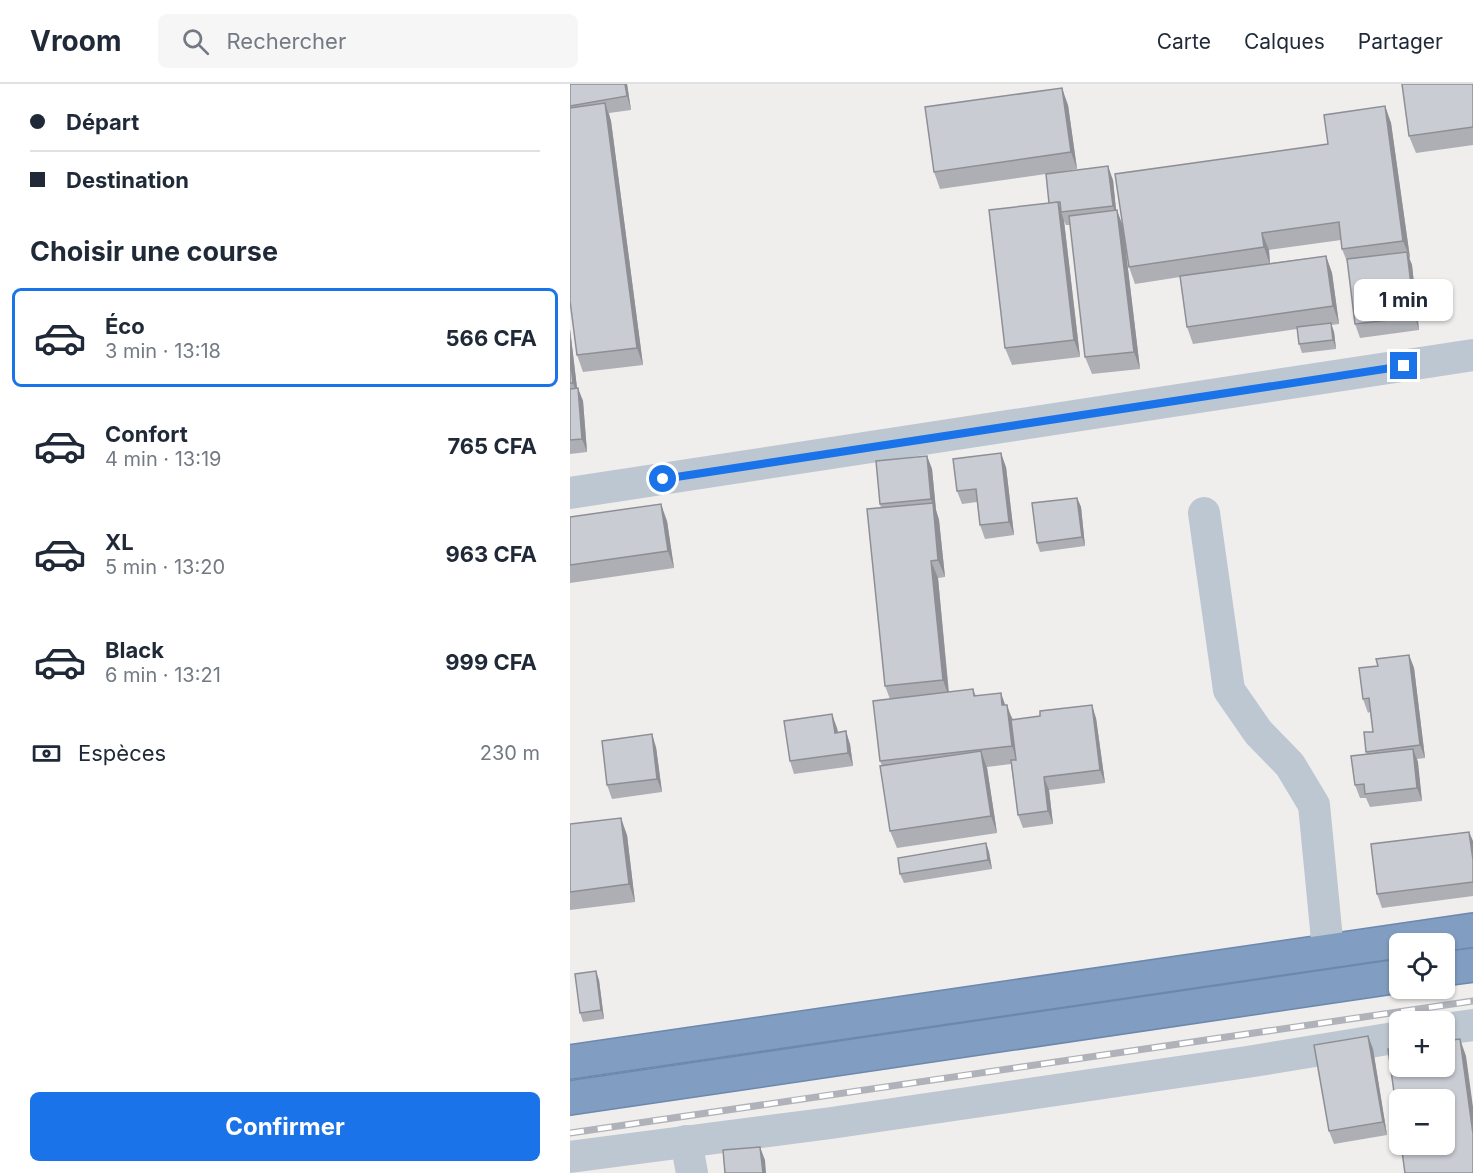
<!DOCTYPE html>
<html lang="fr">
<meta charset="utf-8">
<style>
:root{--surface:#fff;--page:#f6f6f7;--text:#1f2937;--muted:#747a83;--line:#e0e1e3;--accent:#1a73e8}
body{margin:0;font-family:Inter,sans-serif;background:var(--page);color:var(--text);height:100vh;display:flex;flex-direction:column;font-size:22px;white-space:nowrap}
*{box-sizing:border-box;margin:0}
p{font-size:20px;color:var(--muted)}
.icon{flex:none;width:33px;height:33px;fill:none;stroke:currentColor;stroke-width:2;stroke-linecap:round;stroke-linejoin:round}
.map{position:relative;flex:1;overflow:hidden}
.side{display:flex;flex-direction:column;background:var(--surface);width:570px}
.side>*{flex:none}
.hud{display:grid;align-content:center;height:132px;padding:0 30px;background:var(--surface)}
.tools{position:absolute;left:819px;top:849px;display:grid;gap:12px}
.tools a{display:grid;place-items:center;width:66px;height:66px;border-radius:9px;background:var(--surface);box-shadow:0 2px 4px #0004;font-size:30px}
.end{position:absolute;width:27px;height:27px;margin:-14px;border:8px solid #1a73e8;background:#fff;box-shadow:0 0 0 3px #fff}
.from{border-radius:50%}
.bubble{position:absolute;height:42px;border-radius:9px;background:var(--surface);box-shadow:0 2px 4px #0004;font-size:20px;font-weight:700;line-height:42px;text-align:center}
.hud b{display:flex;align-items:center;gap:21px;height:57px;font-size:22px}
.hud b+b{border-top:2px solid var(--line)}
.hud i{width:15px;height:15px;background:var(--text)}
ul{padding:0;list-style:none}
li{display:flex;align-items:center;gap:18px;height:99px;margin:0 12px 9px;padding:0 18px;border:3px solid transparent;border-radius:9px}
li div{flex:1}
li b{display:block;font-size:22px}
li em{font-style:normal;font-weight:700}
li.selected{border-color:var(--accent)}
li>.icon{width:54px;height:54px;stroke-width:1.5}
h2{padding:0 30px;font-size:27px;line-height:72px}
.pay{display:flex;align-items:center;gap:15px;height:66px;padding:0 30px;font-size:22px}
.pay p{margin-inline-start:auto}
.primary-button{display:flex;gap:12px;margin-top:auto;padding:12px 30px}
.primary-button a{flex:1;height:69px;border-radius:9px;background:var(--accent);color:#fff;font-size:24px;font-weight:700;line-height:69px;text-align:center}
header{display:flex;align-items:center;gap:36px;box-sizing:border-box;height:84px;padding:0 30px;background:var(--surface);border-bottom:2px solid var(--line)}
header strong{font-size:28px}
nav{display:flex;gap:33px;margin-inline-start:auto;font-size:21px}
.search{width:420px;height:54px;background:var(--page);display:flex;align-items:center;gap:15px;box-sizing:border-box;padding:0 21px;border-radius:9px;color:var(--muted);font-size:22px}
main{display:flex;flex:1;min-height:0}
.map>svg:first-child{display:block}
.lines{fill:none;stroke-linecap:round;stroke-linejoin:round}
.highway-casing{stroke:#6c88ad;stroke-width:36}
.minor{stroke:#bcc7d1;stroke-width:32}
.highway{stroke:#819dc1;stroke-width:33}
.rail-casing{stroke:#afb2b9;stroke-width:7}
.rail{stroke:#fff;stroke-width:4.5;stroke-dasharray:14;stroke-linecap:butt}
.wall{fill:#adafb5}
.shaded-wall{fill:#8d8f94}
.building{fill:#c9ccd3;stroke:#8d8f94;stroke-width:1.5}
.route{stroke:#1a73e8;stroke-width:8}
</style>
<header>
<strong>Vroom</strong>
<div class="search"><svg class="icon" aria-label="search" viewBox="0 0 24 24"><circle cx="10" cy="10" r="6"/><path d="M15 15l6 6"/></svg>Rechercher</div>
<nav><a>Carte</a><a>Calques</a><a>Partager</a></nav>
</header>
<main>
<section class="side">
<div class="hud">
<b><i class="from"></i>Départ</b>
<b><i></i>Destination</b>
</div>
<h2>Choisir une course</h2>
<ul>
<li class="selected"><svg class="icon" aria-label="car" viewBox="0 0 24 24"><path d="M5 17H2v-5l4-1 3-4h7l3 4 3 1v5h-3M9 17h6M6 11h13"/><circle cx="7" cy="17" r="2"/><circle cx="17" cy="17" r="2"/></svg><div><b>Éco</b><p>3 min · 13:18</p></div><em>566 CFA</em></li>
<li><svg class="icon" aria-label="car" viewBox="0 0 24 24"><path d="M5 17H2v-5l4-1 3-4h7l3 4 3 1v5h-3M9 17h6M6 11h13"/><circle cx="7" cy="17" r="2"/><circle cx="17" cy="17" r="2"/></svg><div><b>Confort</b><p>4 min · 13:19</p></div><em>765 CFA</em></li>
<li><svg class="icon" aria-label="car" viewBox="0 0 24 24"><path d="M5 17H2v-5l4-1 3-4h7l3 4 3 1v5h-3M9 17h6M6 11h13"/><circle cx="7" cy="17" r="2"/><circle cx="17" cy="17" r="2"/></svg><div><b>XL</b><p>5 min · 13:20</p></div><em>963 CFA</em></li>
<li><svg class="icon" aria-label="car" viewBox="0 0 24 24"><path d="M5 17H2v-5l4-1 3-4h7l3 4 3 1v5h-3M9 17h6M6 11h13"/><circle cx="7" cy="17" r="2"/><circle cx="17" cy="17" r="2"/></svg><div><b>Black</b><p>6 min · 13:21</p></div><em>999 CFA</em></li>
</ul>
<div class="pay"><svg class="icon" aria-label="cash" viewBox="0 0 24 24"><path d="M3 7h18v10H3z"/><circle cx="12" cy="12" r="2"/></svg>Espèces<p>230 m</p></div>
<div class="primary-button"><a>Confirmer</a></div>
</section>
<div class="map">
<svg width="903" height="1089" viewBox="0 0 903 1089">
<rect width="100%" height="100%" fill="#f0eded"/>
<g class="lines">
<g class="highway-casing">
<g id="highway">
<polyline points="874,885 903,881"/>
<polyline points="0,978 903,846"/>
<polyline points="0,1014 830,892"/>
</g>
</g>
<g class="minor">
<polyline points="0,409 903,271"/>
<polyline points="634,429 659,606 688,648 720,681 744,721 758,866"/>
<polyline points="874,945 903,941"/>
<polyline points="116,1057 122,1089"/>
<polyline points="0,1073 261,1039 677,978 830,953"/>
</g>
<use href="#highway" class="highway"/>
<g class="rail-casing">
<polyline id="rail" points="0,1049 903,917"/>
</g>
<use href="#rail" class="rail"/>
</g>
<g class="wall">
<polygon points="0,0 57,0 61,26 39,29 41,37 73,281 13,288 7,271 0,217"/>
<polygon points="903,0 903,61 846,69 839,52"/>
<polygon points="498,21 507,85 477,90 543,96 546,126 553,141 758,60 815,22 821,39 840,174 839,174 842,181 849,246 790,254 785,240 778,180 772,165 771,156 699,166 700,179 756,172 762,189 769,240 761,241 764,248 766,265 732,269 729,260 727,245 623,260 617,243 610,193 565,200 559,183 555,161 570,285 522,290 515,273 500,141 496,141 494,137 510,273 442,281 435,264 479,119 476,90 370,105 364,88"/>
<polygon points="0,245 7,304 13,317 17,368 0,370"/>
<polygon points="357,372 362,385 366,426 369,436 375,493 368,494 379,608 403,605 406,612 435,621 443,635 526,634 535,699 479,706 483,740 453,744 448,731 441,680 417,683 427,749 327,764 320,747 312,682 310,677 320,615 315,602 311,424 310,420"/>
<polygon points="436,383 444,451 415,455 410,441 407,418 392,420 387,407"/>
<polygon points="507,414 511,423 515,462 470,468 467,459"/>
<polygon points="0,433 97,437 104,484 0,499"/>
<polygon points="839,571 844,584 855,674 847,675 852,717 800,723 796,714 790,714 785,701 797,670 796,668 803,648 800,628 798,629 793,615 808,582"/>
<polygon points="267,644 268,648 280,660 283,682 224,690 220,677"/>
<polygon points="86,663 92,708 42,715 37,701"/>
<polygon points="0,740 57,751 65,818 0,826"/>
<polygon points="903,757 903,812 812,824 807,810"/>
<polygon points="416,759 419,768 422,785 334,799 330,790"/>
<polygon points="29,896 34,935 13,938 10,929"/>
<polygon points="798,952 803,965 817,1051 764,1060 759,1047"/>
</g>
<g class="shaded-wall">
<polygon points="55,0 57,0 61,26 57,12"/>
<polygon points="492,4 498,21 507,85 501,68"/>
<polygon points="35,19 41,37 73,281 67,264"/>
<polygon points="815,22 821,39 840,174 833,157"/>
<polygon points="538,82 543,96 547,135 543,122"/>
<polygon points="488,118 494,137 510,273 504,256"/>
<polygon points="547,126 553,143 570,285 564,268"/>
<polygon points="692,149 699,166 700,181 694,163"/>
<polygon points="837,168 842,181 849,246 845,233"/>
<polygon points="756,172 762,189 769,240 763,222"/>
<polygon points="761,239 764,248 766,265 763,256"/>
<polygon points="0,245 8,312 3,299 0,271"/>
<polygon points="8,304 13,317 17,368 12,355"/>
<polygon points="431,369 436,383 444,451 439,438"/>
<polygon points="357,372 362,385 366,426 369,436 375,493 368,476 363,421 361,415"/>
<polygon points="507,414 511,423 515,462 512,453"/>
<polygon points="91,420 97,437 104,484 98,467"/>
<polygon points="361,477 368,494 379,613 373,596"/>
<polygon points="839,571 844,584 855,674 850,661"/>
<polygon points="431,609 437,626 432,621"/>
<polygon points="437,621 443,638 448,679 442,662"/>
<polygon points="522,621 526,634 535,699 530,686"/>
<polygon points="262,630 267,644 270,662 265,649"/>
<polygon points="276,647 280,660 283,682 278,669"/>
<polygon points="82,650 86,663 92,708 87,695"/>
<polygon points="843,665 848,678 852,717 847,704"/>
<polygon points="411,667 417,684 427,749 421,732"/>
<polygon points="474,693 479,706 483,740 478,727"/>
<polygon points="51,734 57,751 65,818 59,800"/>
<polygon points="899,748 903,757 903,776"/>
<polygon points="416,759 419,768 422,785 418,776"/>
<polygon points="26,887 29,896 34,935 31,926"/>
<polygon points="798,952 803,965 817,1051 813,1038"/>
<polygon points="890,955 896,972 903,1023 903,1050"/>
<polygon points="190,1063 195,1076 196,1089 193,1089"/>
</g>
<g class="building">
<polygon points="0,0 55,0 57,12 0,22"/>
<polygon points="832,0 903,0 903,43 839,52"/>
<polygon points="492,4 501,68 364,88 355,23"/>
<polygon points="35,19 67,264 7,271 0,217 0,24"/>
<polygon points="815,22 833,157 772,165 769,138 692,149 694,163 559,183 545,90 758,60 754,31"/>
<polygon points="538,82 543,122 491,128 490,118 479,119 476,90"/>
<polygon points="488,118 504,256 435,264 419,126"/>
<polygon points="547,126 564,268 515,273 499,132"/>
<polygon points="837,168 845,233 785,240 777,175"/>
<polygon points="756,172 763,222 617,243 610,192"/>
<polygon points="761,239 763,256 729,260 727,243"/>
<polygon points="0,271 3,299 0,299"/>
<polygon points="8,304 12,355 0,356 0,305"/>
<polygon points="431,369 439,438 410,441 406,405 387,407 383,375"/>
<polygon points="357,372 361,415 310,420 306,377"/>
<polygon points="507,414 512,453 467,459 462,419"/>
<polygon points="363,419 368,476 361,477 373,596 315,602 297,425"/>
<polygon points="91,420 98,467 0,481 0,433"/>
<polygon points="839,571 850,661 796,668 794,648 803,648 799,614 793,615 789,584 808,582 806,575"/>
<polygon points="403,605 404,612 431,609 432,621 437,621 442,662 310,677 303,617"/>
<polygon points="522,621 530,686 474,693 478,727 448,731 441,676 446,676 441,636 470,632 470,627"/>
<polygon points="262,630 265,649 276,647 278,669 220,677 214,637"/>
<polygon points="82,650 87,695 37,701 32,657"/>
<polygon points="843,665 847,704 795,710 794,700 785,701 781,672"/>
<polygon points="411,667 421,732 320,747 310,682"/>
<polygon points="51,734 59,800 0,808 0,740"/>
<polygon points="899,748 903,776 903,798 807,810 801,760"/>
<polygon points="416,759 418,776 330,790 328,774"/>
<polygon points="26,887 31,926 10,929 5,890"/>
<polygon points="798,952 813,1038 759,1047 744,961"/>
<polygon points="890,955 903,1050 903,1089 835,1089 831,1060 874,1060 874,1016 830,1016 830,1051 818,965 830,963 830,982 874,982 874,957"/>
<polygon points="190,1063 193,1089 155,1089 153,1066"/>
</g>
<g class="lines">
<polyline class="route" points="93,395 834,282"/>
</g>
</svg>
<div class="tools">
<a><svg class="icon" aria-label="locate" viewBox="0 0 24 24"><circle cx="12" cy="12" r="6"/><path d="M12 2v4M12 18v4M2 12h4M18 12h4"/></svg></a>
<a>+</a>
<a>−</a>
</div>
<i class="end from" style="left:93px;top:395px"></i>
<i class="end" style="left:834px;top:282px"></i>
<div class="bubble" style="left:784px;top:195px;width:99px">1 min</div>
</div>
</main>
